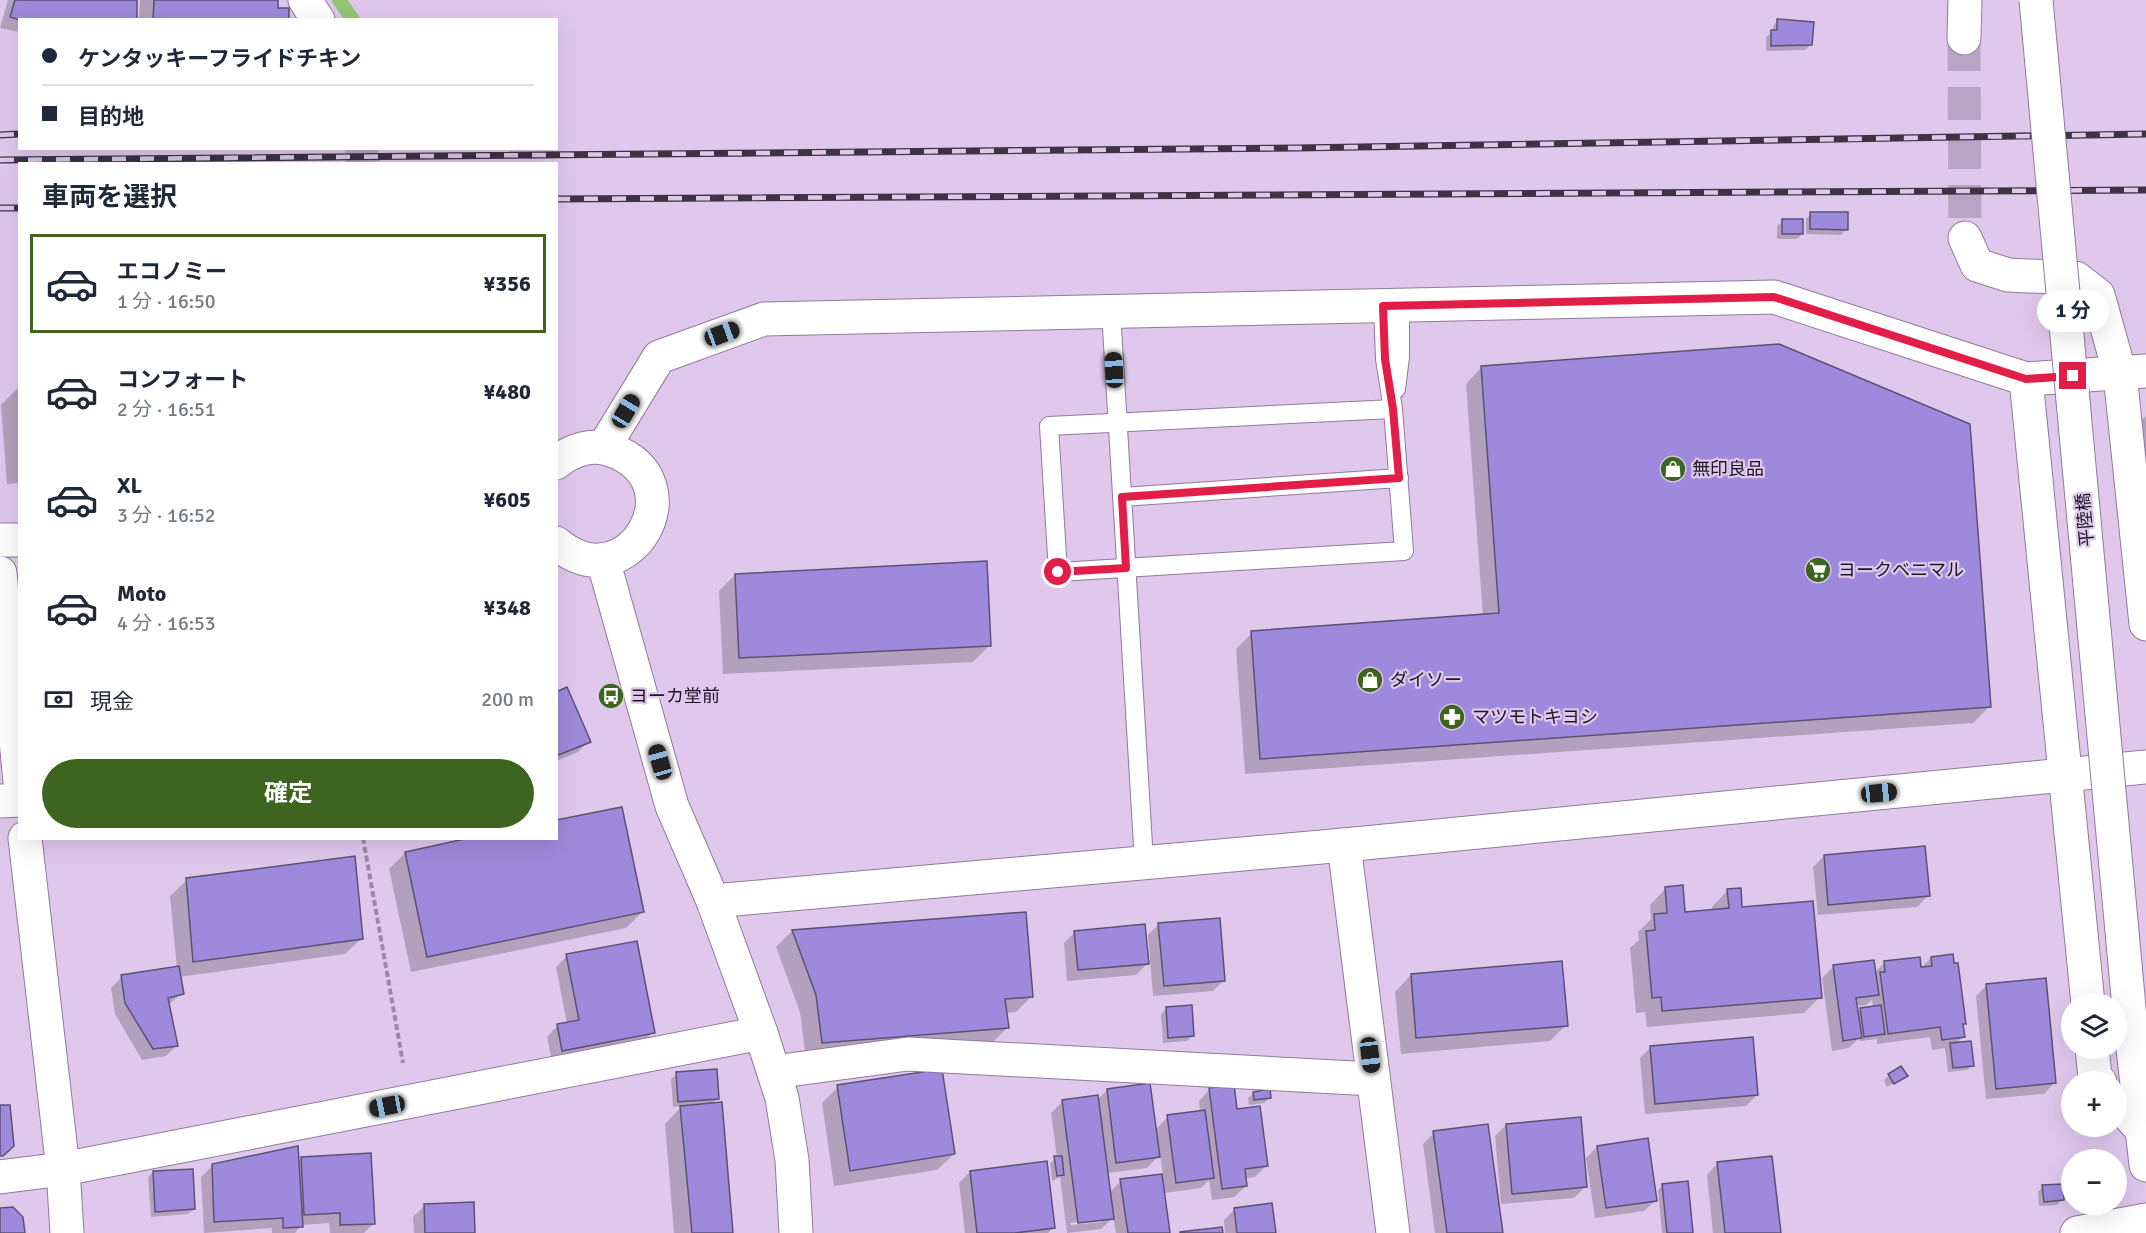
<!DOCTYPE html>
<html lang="ja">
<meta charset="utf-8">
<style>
:root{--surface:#fff;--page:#f6f6f7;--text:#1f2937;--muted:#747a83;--line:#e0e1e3;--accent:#3e6520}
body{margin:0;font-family:Signika,"Noto Sans JP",sans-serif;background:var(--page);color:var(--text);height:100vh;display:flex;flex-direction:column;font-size:22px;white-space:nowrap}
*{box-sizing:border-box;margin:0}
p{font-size:20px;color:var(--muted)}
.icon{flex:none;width:33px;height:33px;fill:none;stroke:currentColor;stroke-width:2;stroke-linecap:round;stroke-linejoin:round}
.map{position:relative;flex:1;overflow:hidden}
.panel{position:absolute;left:18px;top:162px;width:540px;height:678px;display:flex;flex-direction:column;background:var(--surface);border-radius:0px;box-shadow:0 6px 24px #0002}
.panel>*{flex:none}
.guide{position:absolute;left:18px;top:18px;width:540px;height:132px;border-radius:0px;box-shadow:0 6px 24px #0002;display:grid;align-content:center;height:132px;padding:0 24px;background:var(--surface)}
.buttons{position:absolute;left:2061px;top:993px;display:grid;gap:12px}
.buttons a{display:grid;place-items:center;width:66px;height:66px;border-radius:50%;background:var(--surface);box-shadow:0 6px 24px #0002;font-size:30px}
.end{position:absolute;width:27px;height:27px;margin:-14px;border:8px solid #e11d48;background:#fff;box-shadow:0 0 0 3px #fff}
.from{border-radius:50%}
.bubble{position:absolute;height:42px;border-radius:21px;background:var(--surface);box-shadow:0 6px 24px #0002;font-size:20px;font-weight:700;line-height:42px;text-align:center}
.car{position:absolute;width:18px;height:36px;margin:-18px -9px;border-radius:8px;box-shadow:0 0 4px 2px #0007;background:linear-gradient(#222 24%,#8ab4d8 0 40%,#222 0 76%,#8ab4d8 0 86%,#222 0)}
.guide b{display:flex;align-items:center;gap:21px;height:57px;font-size:22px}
.guide b+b{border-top:2px solid var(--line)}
.guide i{width:15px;height:15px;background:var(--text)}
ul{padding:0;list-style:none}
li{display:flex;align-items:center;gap:18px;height:99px;margin:0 12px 9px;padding:0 12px;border:3px solid transparent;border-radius:0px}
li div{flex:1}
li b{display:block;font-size:22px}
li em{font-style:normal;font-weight:700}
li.selected{border-color:var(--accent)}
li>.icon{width:54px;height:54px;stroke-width:1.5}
h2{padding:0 24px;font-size:27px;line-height:72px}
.pay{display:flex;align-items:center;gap:15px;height:66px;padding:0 24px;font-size:22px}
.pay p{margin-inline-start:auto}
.button{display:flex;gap:12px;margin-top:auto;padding:12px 24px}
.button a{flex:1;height:69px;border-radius:36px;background:var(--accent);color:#fff;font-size:24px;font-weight:700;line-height:69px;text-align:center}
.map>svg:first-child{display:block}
.shadow{fill:#0003;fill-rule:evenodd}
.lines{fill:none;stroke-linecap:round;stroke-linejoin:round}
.stream{stroke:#95c676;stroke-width:14}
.building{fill:#9e8adc;stroke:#5a5274;stroke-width:1.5}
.street-tunnel{stroke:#b9a4c3;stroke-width:33;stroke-dasharray:33 16;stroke-linecap:butt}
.lane-casing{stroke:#907a9b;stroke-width:20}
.street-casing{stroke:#907a9b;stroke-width:35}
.secondary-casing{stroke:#907a9b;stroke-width:35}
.path{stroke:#9c89a5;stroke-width:4;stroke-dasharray:6 3;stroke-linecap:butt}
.lane{stroke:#fff;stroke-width:18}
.street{stroke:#fff;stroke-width:33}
.secondary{stroke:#fff;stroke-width:33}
.rail-casing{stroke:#3d3343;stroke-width:7}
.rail{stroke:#e0c8ec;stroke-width:4.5;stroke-dasharray:14;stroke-linecap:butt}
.secondary-bridge-casing{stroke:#907a9b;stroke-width:35;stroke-linecap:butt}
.secondary-bridge{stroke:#fff;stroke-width:33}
.route{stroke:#e11d48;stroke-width:8}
.labels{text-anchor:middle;stroke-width:4.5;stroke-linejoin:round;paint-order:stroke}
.poi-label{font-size:18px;fill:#1d1521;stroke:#e0c8ec;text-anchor:start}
.street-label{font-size:18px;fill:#1d1521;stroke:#e0c8ec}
</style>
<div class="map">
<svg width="2146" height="1233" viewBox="0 0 2146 1233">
<rect width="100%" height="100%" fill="#e0c8ec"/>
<g class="shadow">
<polygon points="8,0 135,0 20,20 20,32 0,28"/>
<polygon points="140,0 277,0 276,10 288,20 139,20"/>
<polygon points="1778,20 1811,45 1805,50 1766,51 1766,37 1773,32 1773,26"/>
<polygon points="1811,214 1846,229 1841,235 1806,234 1806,219"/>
<polygon points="1783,221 1802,234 1797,239 1777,239 1777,226"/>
<polygon points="1482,367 1989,707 1973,723 1245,774 1236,649 1252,633 1483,616 1466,384"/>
<polygon points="20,386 20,483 7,484 1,405"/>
<polygon points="2146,416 2146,483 2140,422"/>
<polygon points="735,575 989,646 973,662 723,674 719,591"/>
<polygon points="556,693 589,741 578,752 556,761"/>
<polygon points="405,853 642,912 626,928 411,972 389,869"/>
<polygon points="1824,856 1928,896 1917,907 1818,915 1813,867"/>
<polygon points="187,880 362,938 345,954 179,977 182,993 168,1005 177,1045 166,1056 142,1060 115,1014 111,988 122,977 177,968 170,896"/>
<polygon points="1666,888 1684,914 1712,911 1712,907 1728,890 1741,909 1820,997 1804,1013 1647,1027 1645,1012 1636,1013 1630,948 1639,940 1638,932 1651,919 1650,905"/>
<polygon points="1025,914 1032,996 1016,1012 1005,1013 1007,1028 991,1044 806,1059 800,1012 776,947 792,931"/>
<polygon points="1159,924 1224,980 1213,991 1153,996 1148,935"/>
<polygon points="1075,932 1147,964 1136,975 1067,981 1064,943"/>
<polygon points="567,956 653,1032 642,1043 552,1061 547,1037 558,1025 567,1024 556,967"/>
<path d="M1931,958L1964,1024L1962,1026L1964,1036L1956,1044L1972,1065L1967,1070L1948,1072L1945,1048L1932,1050L1930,1037L1877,1044V1039L1860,1041L1859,1038L1849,1048L1832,1051L1822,978L1833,967L1874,973L1885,962L1920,969ZM1872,1000L1873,1008L1861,1009L1857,1013L1856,1006L1866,1005Z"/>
<polygon points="1411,975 1566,1025 1550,1041 1401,1054 1395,992"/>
<polygon points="1987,985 2055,1082 2044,1094 1986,1099 1976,996"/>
<polygon points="1167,1008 1193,1036 1187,1041 1163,1043 1161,1014"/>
<polygon points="1651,1047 1757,1095 1746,1106 1645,1114 1640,1058"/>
<polygon points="677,1074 718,1098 711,1105 732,1233 674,1233 665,1124 682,1106 673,1107 671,1079"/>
<polygon points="1889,1075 1902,1078 1887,1087 1884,1080"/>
<polygon points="838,1087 954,1154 937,1170 834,1186 822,1103"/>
<path d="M1210,1089L1235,1111L1266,1166L1255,1177L1245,1178L1246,1186L1234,1197L1212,1200L1209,1180L1201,1188L1164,1193L1169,1233H1116L1113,1217L1101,1229L1067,1233L1060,1177L1052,1181L1050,1163L1057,1158L1051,1113L1062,1102L1097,1100L1107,1090L1155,1130L1168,1117L1200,1112L1199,1101ZM1160,1154L1163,1175L1121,1181L1109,1193L1107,1173L1147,1168ZM1102,1219V1222L1071,1225L1070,1223Z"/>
<polygon points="1254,1093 1269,1098 1264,1103 1249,1105 1248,1098"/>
<polygon points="1506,1125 1585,1187 1574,1198 1501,1204 1495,1136"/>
<polygon points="1434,1133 1501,1233 1435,1233 1423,1144"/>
<polygon points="1597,1147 1656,1200 1644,1211 1595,1218 1586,1158"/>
<polygon points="302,1158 374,1223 364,1233 330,1233 329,1223 301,1225 295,1233 272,1233 272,1228 204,1233 201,1177 212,1166 297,1163"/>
<polygon points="1718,1163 1779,1233 1713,1233 1707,1175"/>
<polygon points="154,1172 194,1209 188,1214 151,1217 148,1177"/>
<polygon points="970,1172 1053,1228 1048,1233 965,1233 959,1183"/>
<polygon points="1663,1185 1692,1233 1662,1233 1658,1190"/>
<polygon points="2043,1186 2062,1200 2057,1205 2039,1206 2038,1192"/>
<polygon points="424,1206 474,1233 414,1233 413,1217"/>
<polygon points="1235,1209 1275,1233 1225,1233 1224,1220"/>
</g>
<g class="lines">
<polyline class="stream" points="339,0 353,20"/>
</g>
<g class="building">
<polygon points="15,0 137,0 137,20 20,20 10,17"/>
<polygon points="154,0 278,0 278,8 289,8 289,20 153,20"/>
<polygon points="1777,19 1814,22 1812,45 1771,46 1771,30 1777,30"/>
<polygon points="1810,212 1848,212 1848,230 1810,229"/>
<rect x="1782" y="219" width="21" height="15"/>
<polygon points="1779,344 1970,424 1991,707 1260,759 1251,631 1499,613 1481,366"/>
<polygon points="987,561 991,646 739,658 735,574"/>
<polygon points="567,687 591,742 556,756 556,692"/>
<polygon points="622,807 644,912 427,957 405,852 469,838 556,838 556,820"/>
<polygon points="1925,846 1930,896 1828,905 1824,855"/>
<polygon points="355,856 363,939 193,962 186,878"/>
<polygon points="1683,885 1685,912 1729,908 1727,889 1741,888 1742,907 1813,901 1822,998 1662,1011 1661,997 1652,998 1646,931 1655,930 1654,914 1667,913 1665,887"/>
<polygon points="1026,912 1033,997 1005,999 1009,1028 822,1043 816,995 792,930"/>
<polygon points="1220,918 1225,981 1164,986 1158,923"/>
<polygon points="1145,924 1149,964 1078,970 1074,931"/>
<polygon points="637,941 655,1033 562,1051 557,1024 579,1020 566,954"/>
<polygon points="1953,954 1954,963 1958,963 1966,1024 1963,1024 1965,1037 1942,1040 1940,1027 1888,1034 1880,972 1885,972 1884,961 1920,957 1921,967 1932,966 1931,957"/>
<polygon points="1874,960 1879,995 1856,998 1862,1038 1843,1041 1833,965"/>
<polygon points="1562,961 1568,1026 1416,1038 1411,974"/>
<polygon points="179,966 184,994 168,998 178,1046 153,1049 125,1003 121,975"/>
<polygon points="2046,978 2056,1083 1996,1089 1986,984"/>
<polygon points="1192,1005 1194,1036 1168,1038 1166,1007"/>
<polygon points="1881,1005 1885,1034 1864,1037 1860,1008"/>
<polygon points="1753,1037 1758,1095 1655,1104 1650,1046"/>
<polygon points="1971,1041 1974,1066 1953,1068 1950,1043"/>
<polygon points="1901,1066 1908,1076 1894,1084 1888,1074"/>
<polygon points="717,1069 719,1099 678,1102 676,1072"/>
<polygon points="942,1069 955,1154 850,1171 837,1085"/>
<polygon points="1150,1083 1160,1157 1116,1163 1107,1089"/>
<polygon points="1234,1084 1237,1109 1260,1106 1268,1166 1245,1169 1247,1186 1222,1189 1209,1088"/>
<polygon points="1270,1089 1271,1098 1254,1100 1253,1092"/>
<polygon points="1098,1095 1114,1219 1078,1223 1062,1100"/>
<polygon points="722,1102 733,1233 692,1233 680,1106"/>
<polygon points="0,1105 10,1105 14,1146 3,1156 0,1156"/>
<polygon points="1205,1110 1214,1178 1176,1183 1167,1115"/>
<polygon points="1581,1117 1587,1187 1512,1194 1506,1124"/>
<polygon points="1488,1124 1503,1233 1447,1233 1433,1131"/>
<polygon points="1648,1138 1657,1201 1606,1208 1597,1146"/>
<polygon points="298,1146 303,1227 283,1228 283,1218 214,1222 212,1164"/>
<polygon points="371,1153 375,1224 340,1225 340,1213 304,1215 301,1157"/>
<polygon points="1054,1156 1062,1156 1064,1175 1057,1176"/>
<polygon points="1772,1156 1781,1233 1725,1233 1717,1162"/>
<polygon points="1047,1161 1055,1228 1015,1233 977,1233 970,1171"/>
<polygon points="193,1169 195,1209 155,1212 153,1171"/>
<polygon points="1162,1174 1170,1233 1128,1233 1120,1179"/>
<polygon points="1688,1181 1693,1233 1667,1233 1662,1184"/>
<polygon points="2063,1184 2064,1200 2044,1202 2042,1185"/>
<polygon points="474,1202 475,1233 425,1233 424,1204"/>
<polygon points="1272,1203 1276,1233 1237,1233 1234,1208"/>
<polygon points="13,1207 23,1217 25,1233 0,1233 0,1208"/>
<polygon points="1222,1227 1223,1233 1180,1233 1180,1232"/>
</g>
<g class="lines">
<g class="street-tunnel">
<polyline points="1964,38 1965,238"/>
<polyline points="361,148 364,164"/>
</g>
<g class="lane-casing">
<g id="lane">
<polyline points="1383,306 1385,359 1393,409 1404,551 1058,572 1049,426 1393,409"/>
<polyline points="1111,311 1144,862"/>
<polyline points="1396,389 1400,357 1400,306"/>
<polyline points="1122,497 1399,478"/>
</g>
</g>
<g class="street-casing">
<g id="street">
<polyline points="305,0 318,20"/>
<polyline points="1964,38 1965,0"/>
<polyline points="1965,238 1977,265 2008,275 2076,278 2098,295 2120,374 2146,624"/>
<polyline points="2026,379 2088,1004"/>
<polyline points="0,801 20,800"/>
<polyline points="1344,845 1393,1233"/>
<polyline points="713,901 1344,845 2146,767"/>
<polyline points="2092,1048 2095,1077 2100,1082"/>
<polyline points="774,1072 908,1054 1373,1079"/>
<polyline points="2116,1101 2142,1130"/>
<polyline points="0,1177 63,1169 761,1033"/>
</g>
</g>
<g class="secondary-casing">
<g id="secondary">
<polyline points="604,447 659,357 764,319 1774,297 2026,379 2146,371"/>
<path d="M556,463C571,450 592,443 611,450C700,481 628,605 556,543"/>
<polyline points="0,540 20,540"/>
<polyline points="603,560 672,806 713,901 761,1033 782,1098 792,1160 796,1233"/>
<polyline points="0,573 20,782"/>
<polyline points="25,838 63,1169 67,1233"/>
<polyline points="2132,1040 2146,1165"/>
<polyline points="2077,1233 2146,1220"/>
</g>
</g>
<polyline class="path" points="363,838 403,1063"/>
<use href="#lane" class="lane"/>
<use href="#street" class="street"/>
<use href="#secondary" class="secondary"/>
<g class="rail-casing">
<g id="rail">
<polyline points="0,135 20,134"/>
<polyline points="0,160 1298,148 2146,134"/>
<polyline points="556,199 2146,190"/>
<polyline points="0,208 20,208"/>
</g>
</g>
<use href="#rail" class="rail"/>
<g class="secondary-bridge-casing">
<polyline id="secondary-bridge" points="2036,0 2132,1040"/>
</g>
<use href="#secondary-bridge" class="secondary-bridge"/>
</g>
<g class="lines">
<polyline class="route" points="1058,572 1126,568 1122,497 1399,478 1393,409 1385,359 1383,306 1774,297 2026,379 2073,376"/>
</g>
<defs>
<g id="shop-disc" transform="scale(1.35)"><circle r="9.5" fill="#3e6520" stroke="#e0c8ec"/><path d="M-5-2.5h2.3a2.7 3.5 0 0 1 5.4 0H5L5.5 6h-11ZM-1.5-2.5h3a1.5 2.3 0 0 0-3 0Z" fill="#fff"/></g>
<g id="supermarket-disc" transform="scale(1.35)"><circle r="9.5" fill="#3e6520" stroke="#e0c8ec"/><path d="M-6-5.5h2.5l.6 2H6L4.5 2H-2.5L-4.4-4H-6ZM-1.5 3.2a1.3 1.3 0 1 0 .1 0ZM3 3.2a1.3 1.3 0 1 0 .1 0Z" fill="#fff"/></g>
<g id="bus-disc" transform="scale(1.35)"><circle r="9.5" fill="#3e6520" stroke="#e0c8ec"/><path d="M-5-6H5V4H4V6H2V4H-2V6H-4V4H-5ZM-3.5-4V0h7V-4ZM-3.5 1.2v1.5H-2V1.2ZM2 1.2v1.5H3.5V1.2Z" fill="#fff"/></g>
<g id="pharmacy-disc" transform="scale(1.35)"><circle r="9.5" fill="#3e6520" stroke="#e0c8ec"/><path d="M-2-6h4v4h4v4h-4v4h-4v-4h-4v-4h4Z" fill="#fff"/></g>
</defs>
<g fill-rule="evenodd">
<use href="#shop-disc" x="1673" y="469"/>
<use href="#supermarket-disc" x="1818" y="570"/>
<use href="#shop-disc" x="1370" y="680"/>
<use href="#bus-disc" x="611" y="696"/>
<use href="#pharmacy-disc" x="1452" y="717"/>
</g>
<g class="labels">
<g class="poi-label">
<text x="1692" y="475">無印良品</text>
<text x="1838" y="576">ヨークベニマル</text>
<text x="1390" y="686">ダイソー</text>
<text x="630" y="702">ヨーカ堂前</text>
<text x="1472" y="723">マツモトキヨシ</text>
</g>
<g class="street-label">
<text transform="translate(2085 520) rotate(-95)" y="6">平陸橋</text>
</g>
</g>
</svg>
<div class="buttons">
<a><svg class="icon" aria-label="layers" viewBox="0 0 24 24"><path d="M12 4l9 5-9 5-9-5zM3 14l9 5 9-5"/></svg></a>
<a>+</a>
<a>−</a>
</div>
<i class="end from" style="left:1058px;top:572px"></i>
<i class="end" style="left:2073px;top:376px"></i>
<div class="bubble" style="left:2037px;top:290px;width:72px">1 分</div>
<i class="car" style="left:722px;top:334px;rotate:70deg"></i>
<i class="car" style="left:1114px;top:370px;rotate:357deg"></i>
<i class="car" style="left:626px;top:411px;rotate:31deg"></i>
<i class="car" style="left:660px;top:762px;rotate:344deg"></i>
<i class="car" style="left:1879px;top:793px;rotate:84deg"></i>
<i class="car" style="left:1370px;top:1055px;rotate:173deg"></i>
<i class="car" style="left:387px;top:1106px;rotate:259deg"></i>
<div class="guide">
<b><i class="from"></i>ケンタッキーフライドチキン</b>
<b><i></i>目的地</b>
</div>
<section class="panel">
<h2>車両を選択</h2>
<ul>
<li class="selected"><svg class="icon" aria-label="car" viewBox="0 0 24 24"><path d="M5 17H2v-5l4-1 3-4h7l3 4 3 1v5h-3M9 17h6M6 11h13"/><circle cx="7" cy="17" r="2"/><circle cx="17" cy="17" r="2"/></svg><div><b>エコノミー</b><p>1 分 · 16:50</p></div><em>¥356</em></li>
<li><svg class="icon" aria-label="car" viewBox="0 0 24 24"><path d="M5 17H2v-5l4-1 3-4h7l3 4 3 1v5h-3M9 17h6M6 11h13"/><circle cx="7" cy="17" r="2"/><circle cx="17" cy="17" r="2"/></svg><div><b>コンフォート</b><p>2 分 · 16:51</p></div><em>¥480</em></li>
<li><svg class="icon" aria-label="car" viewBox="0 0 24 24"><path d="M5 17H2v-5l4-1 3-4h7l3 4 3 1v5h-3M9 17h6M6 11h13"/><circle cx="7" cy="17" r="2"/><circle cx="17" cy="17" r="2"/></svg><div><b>XL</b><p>3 分 · 16:52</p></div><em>¥605</em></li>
<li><svg class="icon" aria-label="car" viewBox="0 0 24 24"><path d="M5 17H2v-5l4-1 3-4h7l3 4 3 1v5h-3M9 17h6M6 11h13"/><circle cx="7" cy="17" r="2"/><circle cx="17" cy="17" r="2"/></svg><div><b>Moto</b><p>4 分 · 16:53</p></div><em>¥348</em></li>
</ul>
<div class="pay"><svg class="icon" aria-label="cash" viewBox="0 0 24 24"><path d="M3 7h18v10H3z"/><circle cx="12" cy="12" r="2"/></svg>現金<p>200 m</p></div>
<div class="button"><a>確定</a></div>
</section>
</div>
